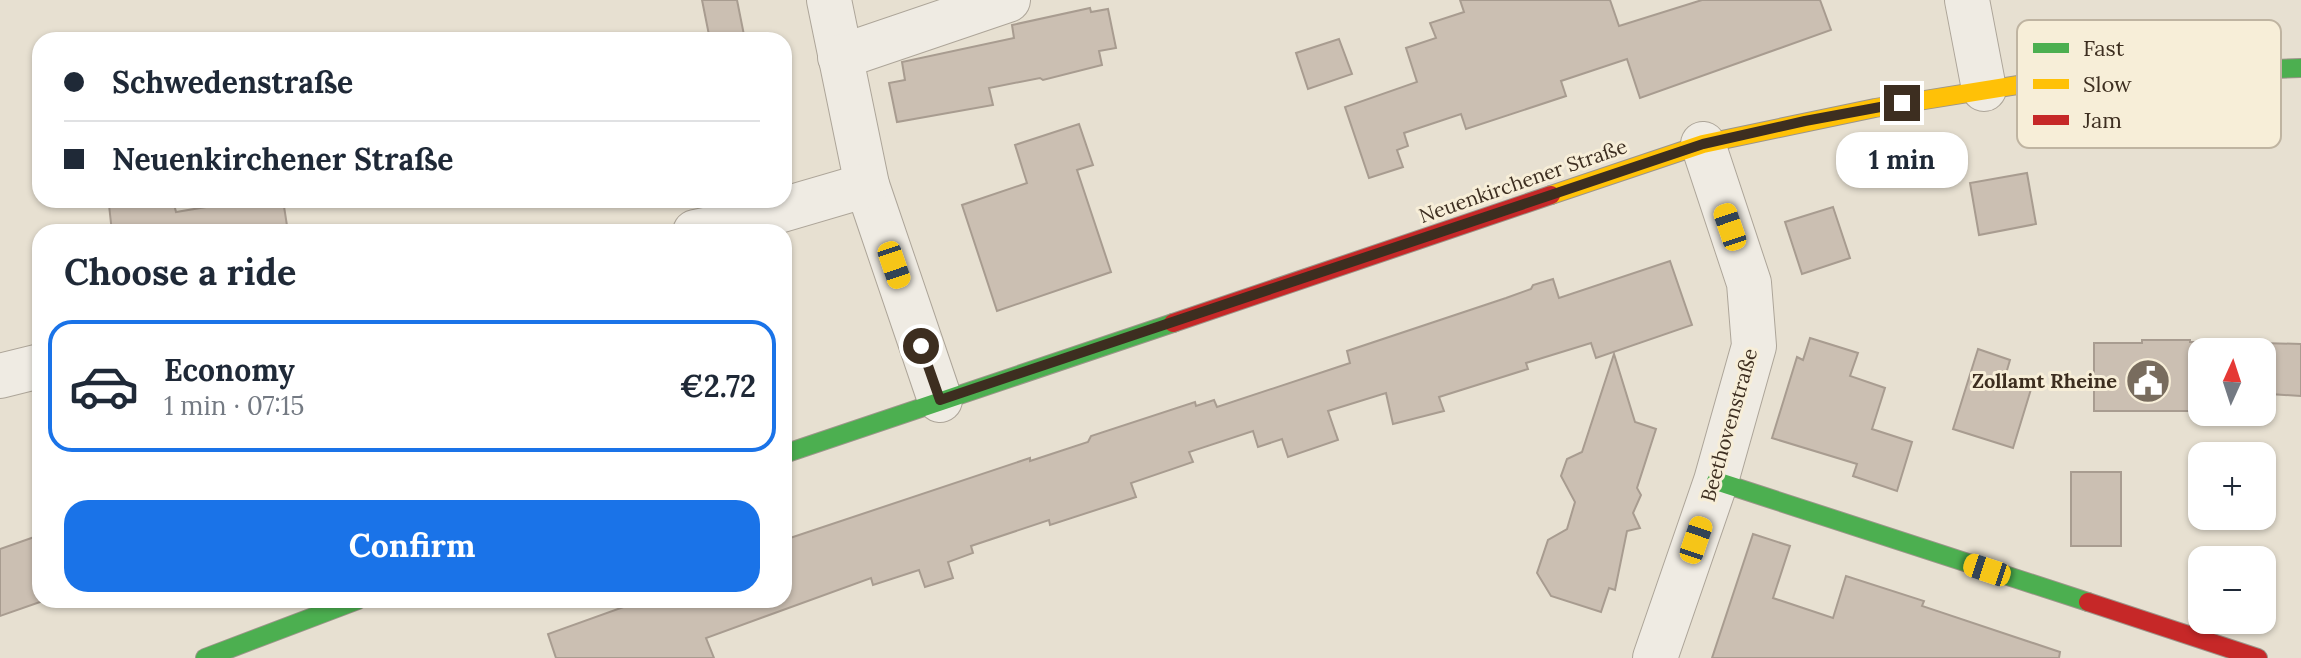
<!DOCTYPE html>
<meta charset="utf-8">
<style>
:root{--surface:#fff;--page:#f2f2f3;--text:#1f2937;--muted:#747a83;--line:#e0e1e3;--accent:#1a73e8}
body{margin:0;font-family:Lora,serif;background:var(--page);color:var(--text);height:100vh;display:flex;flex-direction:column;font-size:30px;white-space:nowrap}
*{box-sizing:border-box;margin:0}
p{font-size:26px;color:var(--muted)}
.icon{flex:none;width:44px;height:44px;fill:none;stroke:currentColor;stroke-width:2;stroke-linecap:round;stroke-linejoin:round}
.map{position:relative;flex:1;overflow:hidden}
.drawer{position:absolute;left:32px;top:224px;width:760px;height:384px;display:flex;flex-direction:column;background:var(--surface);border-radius:24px;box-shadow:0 2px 6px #0004}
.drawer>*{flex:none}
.hud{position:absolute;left:32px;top:32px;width:760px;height:176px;border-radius:24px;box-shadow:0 2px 6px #0004;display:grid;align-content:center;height:176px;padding:0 32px;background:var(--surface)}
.needle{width:52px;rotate:3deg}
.tools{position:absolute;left:2188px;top:338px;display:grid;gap:16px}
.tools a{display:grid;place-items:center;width:88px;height:88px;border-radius:16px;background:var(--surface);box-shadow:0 2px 6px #0004;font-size:40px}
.end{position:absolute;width:36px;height:36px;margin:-18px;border:10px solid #3d2e20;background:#fff;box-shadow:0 0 0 4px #fff}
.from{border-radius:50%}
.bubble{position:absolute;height:56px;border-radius:24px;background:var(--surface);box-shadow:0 2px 6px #0004;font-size:26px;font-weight:700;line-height:56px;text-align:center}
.car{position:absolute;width:24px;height:48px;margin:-24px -12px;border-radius:10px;box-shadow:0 0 6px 2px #0007;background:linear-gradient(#f5c518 24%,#345 0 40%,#f5c518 0 76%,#345 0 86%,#f5c518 0)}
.hud b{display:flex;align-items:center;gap:28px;height:76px;font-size:30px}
.hud b+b{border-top:2px solid var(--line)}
.hud i{width:20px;height:20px;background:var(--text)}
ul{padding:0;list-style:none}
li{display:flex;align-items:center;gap:24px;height:132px;margin:0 16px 12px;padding:0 16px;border:4px solid transparent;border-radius:24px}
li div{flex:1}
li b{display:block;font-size:30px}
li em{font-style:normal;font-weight:700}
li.current{border-color:var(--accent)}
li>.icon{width:72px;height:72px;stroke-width:1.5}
h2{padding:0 32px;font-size:36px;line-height:96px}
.cta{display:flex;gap:16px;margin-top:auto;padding:16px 32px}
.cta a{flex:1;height:92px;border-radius:24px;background:var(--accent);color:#fff;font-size:32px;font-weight:700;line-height:92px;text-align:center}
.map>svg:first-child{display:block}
.building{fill:#cbbfb2;stroke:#a89c90;stroke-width:2}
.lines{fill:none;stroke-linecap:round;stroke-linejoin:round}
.street-casing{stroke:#ada599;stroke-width:46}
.fast-casing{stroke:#9c958a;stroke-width:20}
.slow-casing{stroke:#9c958a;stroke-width:20}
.jam-casing{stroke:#9c958a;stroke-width:20}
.street{stroke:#efebe3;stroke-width:44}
.fast{stroke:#4caf50;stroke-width:18}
.slow{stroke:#ffc107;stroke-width:18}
.jam{stroke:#c62828;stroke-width:18}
.route{stroke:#3d2e20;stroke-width:10}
.labels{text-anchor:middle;stroke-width:6;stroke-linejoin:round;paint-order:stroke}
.street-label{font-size:20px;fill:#3d2e20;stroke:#f7eed8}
.poi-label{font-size:20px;font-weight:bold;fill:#3d2e20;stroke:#f7eed8;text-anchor:end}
.key{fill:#f7eed8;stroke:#bfb4a1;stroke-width:2}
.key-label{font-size:22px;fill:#3d2e20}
</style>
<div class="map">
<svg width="2301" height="658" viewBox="0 0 2301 658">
<rect width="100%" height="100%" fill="#e7e0d1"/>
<g class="building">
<polygon points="702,0 737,0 745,40 710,40"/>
<polygon points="1460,0 1610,0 1619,26 1702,0 1820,0 1831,30 1640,98 1627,59 1561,81 1566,96 1466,129 1461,114 1404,133 1408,146 1397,150 1403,167 1369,178 1345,107 1417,82 1406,48 1436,38 1430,23 1464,12"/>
<polygon points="1090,8 1091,12 1108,9 1116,48 1099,51 1102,65 1043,80 1040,78 989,88 993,105 897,122 889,83 905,80 902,62 1014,38 1012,25"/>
<polygon points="1339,39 1352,74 1308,89 1296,53"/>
<polygon points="1079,124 1093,165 1077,170 1111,272 997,311 962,205 1027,183 1015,145"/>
<polygon points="2027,173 2036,224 1979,235 1970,183"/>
<polygon points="131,200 173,200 176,212 248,200 283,200 288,232 112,232 109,205"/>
<polygon points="1833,207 1850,258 1802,274 1785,222"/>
<polygon points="1670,261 1692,325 1596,358 1591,343 1526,363 1528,369 1439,397 1444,411 1393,424 1386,393 1328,411 1338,440 1288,457 1282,439 1258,447 1253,431 1189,452 1193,462 1131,483 1136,497 1050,525 1049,520 971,546 973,553 948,562 953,578 925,587 919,570 873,585 871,578 706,638 714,658 556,658 548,634 643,600 784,600 784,540 1030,458 1030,461 1088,442 1091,436 1195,402 1196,406 1214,400 1217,407 1350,363 1347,351 1506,298 1531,289 1533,285 1553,279 1559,298"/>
<polygon points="1810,338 1858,353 1850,376 1885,388 1872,429 1912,442 1897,491 1853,476 1857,464 1772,438 1797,357 1803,360"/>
<polygon points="2142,340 2190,340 2190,342 2202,342 2202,411 2094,411 2094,343 2142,343"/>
<polygon points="2262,343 2301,344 2301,396 2270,394 2271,381 2262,381"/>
<polygon points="1978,349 2010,360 2005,377 2032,386 2013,448 1953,429"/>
<polygon points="1614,354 1635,422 1656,429 1637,488 1641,495 1633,513 1640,528 1627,531 1615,590 1609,588 1601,612 1551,596 1537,573 1548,540 1567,529 1575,502 1561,476 1567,459 1582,452"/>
<rect x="2071" y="472" width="50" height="74"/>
<polygon points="1753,534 1790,546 1773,598 1833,618 1846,576 1924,601 1922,606 2060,652 2059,658 1712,658"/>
<polygon points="40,535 40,602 0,616 0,549"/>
</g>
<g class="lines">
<g class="street-casing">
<g id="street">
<polyline points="829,0 867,185 940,400"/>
<polyline points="1967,0 1984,89"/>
<polyline points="840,57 1008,0"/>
<polyline points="695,232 734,224 867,185"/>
<polyline points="0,376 40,366"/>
<polyline points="1655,658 1716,481 1754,346 1749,283 1703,144"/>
</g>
</g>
<g class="fast-casing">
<g id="fast">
<polyline points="2144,74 2301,68"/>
<polyline points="784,454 1173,323"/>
<polyline points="1716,481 2088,602"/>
<polyline points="205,658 358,600"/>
</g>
</g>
<g class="slow-casing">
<polyline id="slow" points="1551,195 1703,144 1875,108 2068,77 2144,74"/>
</g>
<g class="jam-casing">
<g id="jam">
<polyline points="1173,323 1551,195"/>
<polyline points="2088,602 2258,658"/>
</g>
</g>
<use href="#street" class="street"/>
<use href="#fast" class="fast"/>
<use href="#slow" class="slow"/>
<use href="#jam" class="jam"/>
</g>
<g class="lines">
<polyline class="route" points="921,346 940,400 1703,144 1805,121 1902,103"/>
</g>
<defs>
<g id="civic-disc" transform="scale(2.3)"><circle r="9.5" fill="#786c5e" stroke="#f7eed8"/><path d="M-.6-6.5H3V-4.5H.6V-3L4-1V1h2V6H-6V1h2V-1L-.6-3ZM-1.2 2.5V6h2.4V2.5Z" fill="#fff"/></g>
</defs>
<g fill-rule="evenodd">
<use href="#civic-disc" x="2148" y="381"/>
</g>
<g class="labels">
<g class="street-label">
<text transform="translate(1523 181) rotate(-19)" y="7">Neuenkirchener Straße</text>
<text transform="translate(1729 425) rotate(-74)" y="7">Beethovenstraße</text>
</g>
<g class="poi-label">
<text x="2117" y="388">Zollamt Rheine</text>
</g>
</g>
<rect x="2017" y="20" width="264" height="128" rx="12" class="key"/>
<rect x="2033" y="43" width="36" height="10" fill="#4caf50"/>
<rect x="2033" y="79" width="36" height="10" fill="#ffc107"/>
<rect x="2033" y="115" width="36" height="10" fill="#c62828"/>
<g class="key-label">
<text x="2083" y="56">Fast</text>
<text x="2083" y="92">Slow</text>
<text x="2083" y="128">Jam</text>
</g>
</svg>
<div class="tools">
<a><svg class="needle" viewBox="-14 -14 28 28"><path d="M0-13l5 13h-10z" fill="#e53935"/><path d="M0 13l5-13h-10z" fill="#747a83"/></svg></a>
<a>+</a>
<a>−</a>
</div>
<i class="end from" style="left:921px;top:346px"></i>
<i class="end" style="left:1902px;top:103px"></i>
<div class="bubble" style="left:1836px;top:132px;width:132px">1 min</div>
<i class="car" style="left:1730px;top:227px;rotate:341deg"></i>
<i class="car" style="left:894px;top:265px;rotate:161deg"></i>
<i class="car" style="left:1696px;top:540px;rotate:19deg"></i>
<i class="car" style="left:1987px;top:570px;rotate:288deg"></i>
<div class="hud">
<b><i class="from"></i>Schwedenstraße</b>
<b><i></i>Neuenkirchener Straße</b>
</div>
<section class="drawer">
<h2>Choose a ride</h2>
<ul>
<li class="current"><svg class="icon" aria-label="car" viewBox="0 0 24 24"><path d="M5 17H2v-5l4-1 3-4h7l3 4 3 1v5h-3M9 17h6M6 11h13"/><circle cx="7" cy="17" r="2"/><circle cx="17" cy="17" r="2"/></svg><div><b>Economy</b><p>1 min · 07:15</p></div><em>€2.72</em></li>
</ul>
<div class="cta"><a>Confirm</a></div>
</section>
</div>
